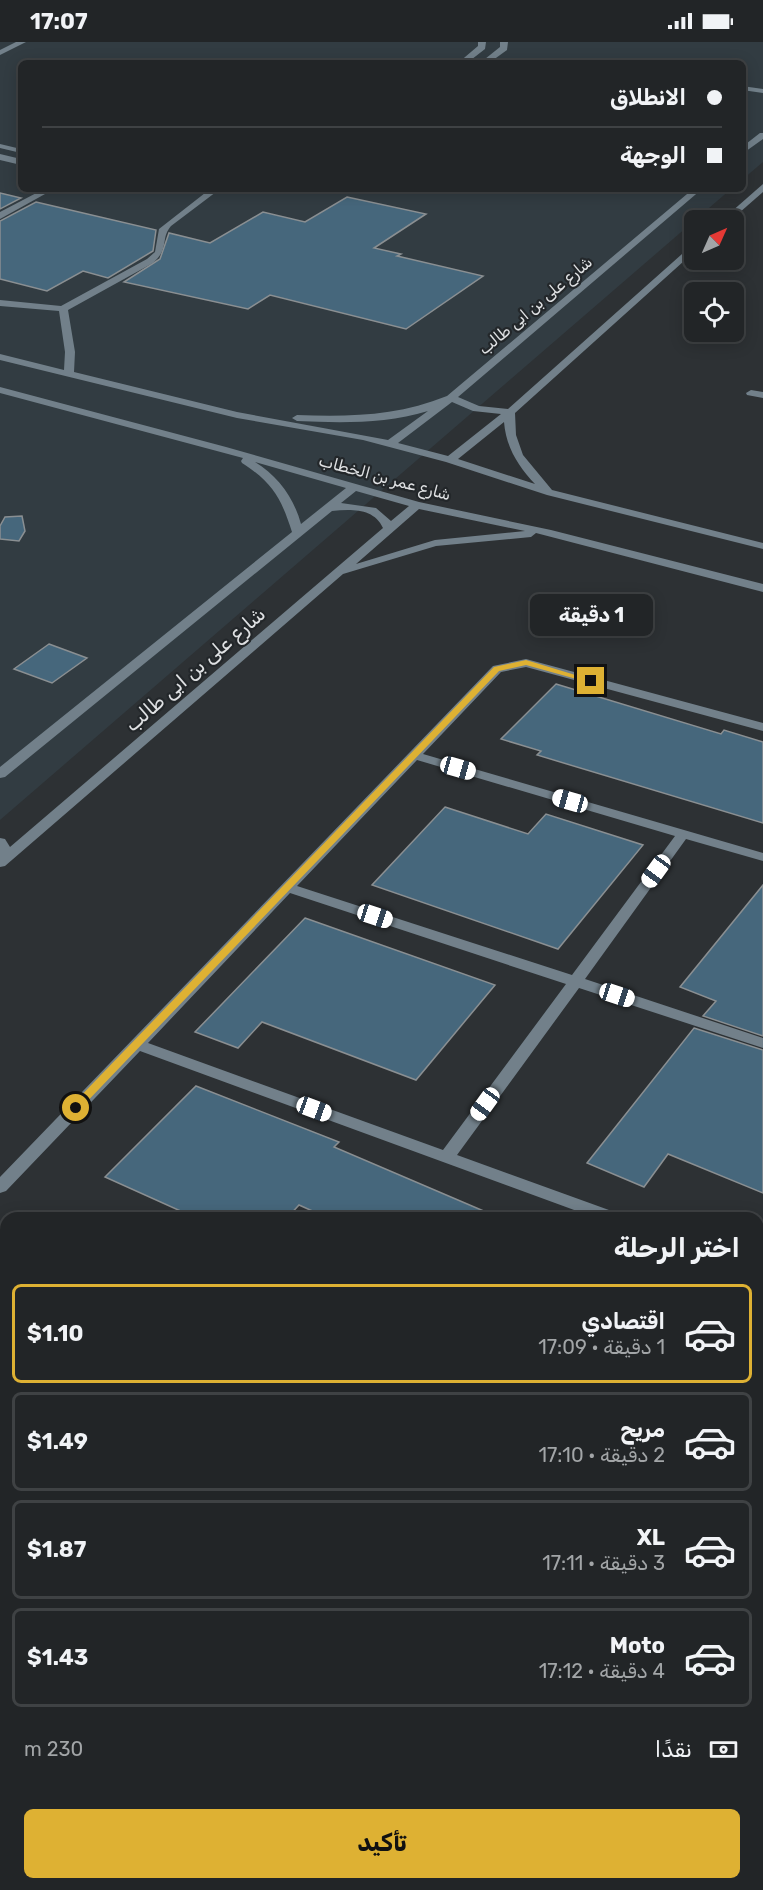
<!DOCTYPE html>
<html lang="ar">
<meta charset="utf-8">
<style>
:root{--surface:#222527;--page:#2a2d2f;--text:#f1f3f6;--muted:#a2a5a7;--line:#3f4244;--accent:#deb133}
body{margin:0;font-family:Rubik,Cairo,sans-serif;background:var(--page);color:var(--text);direction:rtl;height:100vh;display:flex;flex-direction:column;font-size:22px;white-space:nowrap}
*{box-sizing:border-box;margin:0}
p{font-size:20px;color:var(--muted)}
.icon{flex:none;width:33px;height:33px;fill:none;stroke:currentColor;stroke-width:2;stroke-linecap:round;stroke-linejoin:round}
.map{position:relative;flex:1;overflow:hidden;direction:ltr}
.details{position:absolute;left:0px;top:1170px;width:764px;height:678px;display:flex;flex-direction:column;background:var(--surface);border-radius:18px 18px 0 0;box-shadow:0 3px 15px #0003,0 0 0 2px var(--line);direction:rtl}
.details>*{flex:none}
.top-card{position:absolute;left:18px;top:18px;width:728px;height:132px;border-radius:9px;box-shadow:0 3px 15px #0003,0 0 0 2px var(--line);direction:rtl;display:grid;align-content:center;height:132px;padding:0 24px;background:var(--surface)}
.needle{width:39px;rotate:45deg}
.controls{position:absolute;left:684px;top:168px;display:grid;gap:12px}
.controls a{display:grid;place-items:center;width:60px;height:60px;border-radius:9px;background:var(--surface);box-shadow:0 3px 15px #0003,0 0 0 2px var(--line);font-size:30px}
.end{position:absolute;width:27px;height:27px;margin:-14px;border:8px solid #deb133;background:#111;box-shadow:0 0 0 3px #111}
.from{border-radius:50%}
.bubble{position:absolute;height:42px;border-radius:9px;background:var(--surface);box-shadow:0 3px 15px #0003,0 0 0 2px var(--line);font-size:20px;font-weight:700;line-height:42px;text-align:center;direction:rtl}
.car{position:absolute;width:18px;height:36px;margin:-18px -9px;border-radius:8px;box-shadow:0 0 4px 2px #0007;background:linear-gradient(#fff 24%,#345 0 40%,#fff 0 76%,#345 0 86%,#fff 0)}
.top-card b{display:flex;align-items:center;gap:21px;height:57px;font-size:22px}
.top-card b+b{border-top:2px solid var(--line)}
.top-card i{width:15px;height:15px;background:var(--text)}
ul{padding:0;list-style:none}
li{display:flex;align-items:center;gap:18px;height:99px;margin:0 12px 9px;padding:0 12px;border:3px solid var(--line);border-radius:9px}
li div{flex:1}
li b{display:block;font-size:22px}
li em{font-style:normal;font-weight:700}
li.selected{border-color:var(--accent)}
li>.icon{width:54px;height:54px;stroke-width:1.5}
h2{padding:0 24px;font-size:27px;line-height:72px}
.pay{display:flex;align-items:center;gap:15px;height:66px;padding:0 24px;font-size:22px}
.pay p{margin-inline-start:auto}
.primary-button{display:flex;gap:12px;margin-top:auto;padding:12px 24px}
.primary-button a{flex:1;height:69px;border-radius:9px;background:var(--accent);color:#111;font-size:24px;font-weight:700;line-height:69px;text-align:center}
.status{display:flex;justify-content:space-between;align-items:center;height:42px;padding:0 30px;background:var(--surface);direction:ltr}
.status svg{height:16px;fill:currentColor}
.map>svg:first-child{display:block}
.built{fill:#323c42}
.building{fill:#46677c;stroke:#8a8f92;stroke-width:1.5}
.lines{fill:none;stroke-linecap:round;stroke-linejoin:round}
.minor{fill:#72808a;fill-rule:evenodd}
.route{fill:#deb133}
.labels{text-anchor:middle;stroke-width:4.5;stroke-linejoin:round;paint-order:stroke}
.far-street-label{font-size:16px;fill:#dfe1e3;stroke:#23272a}
.street-label{font-size:20px;fill:#dfe1e3;stroke:#23272a}
</style>
<div class="status"><b>17:07</b><svg viewBox="0 0 49 12"><path d="M0 12V9h3v3zM5 12V6h3v6zM10 12V3h3v9zM15 12V0h3v12zM26 1h20v11H26zM47 4h2v5h-2z"/></svg></div>
<div class="map">
<svg width="763" height="1848" viewBox="0 0 763 1848">
<rect width="100%" height="100%" fill="#2d3134"/>
<polygon class="built" points="0,0 763,0 763,120 743,137 742,21 21,21 21,147 731,147 0,778"/>
<g class="building">
<polygon points="0,151 21,156 0,167"/>
<polygon points="347,155 426,172 374,206 401,212 397,214 483,234 406,287 270,253 248,267 124,240 160,217 169,191 210,201 263,170 305,180"/>
<polygon points="36,160 156,188 153,209 108,236 83,229 47,249 0,237 0,179"/>
<polygon points="22,474 25,489 19,499 0,497 0,484 5,475"/>
<polygon points="49,602 87,616 52,641 14,627"/>
<polygon points="556,642 721,692 724,688 763,700 763,781 537,713 541,709 501,697"/>
<polygon points="445,765 528,792 546,772 643,803 558,907 372,843"/>
<polygon points="763,843 763,994 703,974 716,959 680,945"/>
<polygon points="305,876 495,943 416,1038 262,980 238,1006 195,990"/>
<polygon points="694,986 763,1008 763,1151 668,1112 644,1145 587,1121"/>
<polygon points="196,1044 339,1100 334,1105 500,1176 328,1176 299,1163 287,1176 196,1176 105,1135"/>
</g>
<g class="lines">
<g class="minor">
<polygon points="16,0 26,0 0,13 0,8"/>
<polygon points="478,0 486,0 485,7 467,21 458,21 478,4"/>
<polygon points="500,0 508,0 507,8 489,21 480,21 500,5"/>
<polygon points="742,44 763,47 763,51 742,48"/>
<polygon points="760,91 763,91 763,97 742,112 742,105"/>
<polygon points="0,102 21,107 21,111 0,106"/>
<polygon points="0,112 21,117 21,123 0,118"/>
<polygon points="763,142 763,150 731,178 722,178"/>
<polygon points="44,147 54,147 0,177 0,170"/>
<path d="M157,147H237L233,150H216L171,184C160,197 170,206 153,221L68,268L75,310L74,330L237,370L388,398L428,369C385,382 341,381 297,379L292,376L297,373C349,375 398,374 447,354L693,147H702L458,355L479,364L508,367L691,204L694,203V210L515,371L516,393L523,413L552,448L763,501V507L547,453L446,420L363,398L237,376L0,318V312L64,328L65,310L59,269L0,264V258L61,264L147,217L155,210L159,187L205,151L179,152ZM452,360L473,369L501,372L448,414L398,401ZM504,380C506,405 518,424 535,442L458,417Z"/>
<path d="M0,345L226,405L419,460L551,488L763,542V550L536,491L531,495L436,504L343,532L5,824L0,825V796L5,797L10,805L383,486C374,466 351,467 332,469L5,735L0,736V725L292,490C281,456 273,441 242,421L241,419L243,416L0,351ZM255,420L346,446L301,482C294,456 278,434 255,420ZM356,449L409,464L391,479L376,466L341,461ZM419,467L525,489L435,498L356,522Z"/>
<polygon points="751,348 763,350 763,356 747,353 746,351"/>
<path d="M526,617L763,681V689L526,625L501,630L423,712L763,811V819L686,797L585,937L763,996V1006L579,946L457,1113L620,1172L623,1176H596L140,1009L6,1149L0,1151V1135L493,624ZM417,718L675,794L572,933L297,844ZM290,851L566,942L443,1108L148,1001Z"/>
<polygon points="0,1205 6,1206 6,1220 0,1219"/>
<polygon points="758,1222 763,1223 763,1236 758,1235"/>
<polygon points="0,1271 6,1273 6,1287 0,1285"/>
<polygon points="758,1519 763,1520 763,1538 758,1536"/>
<polygon points="758,1595 763,1597 763,1615 758,1613"/>
<polygon points="6,1667 6,1690 0,1692 0,1669"/>
<polygon points="758,1821 763,1823 763,1846 754,1842 758,1842"/>
<polygon points="360,1842 384,1842 382,1848 358,1848"/>
</g>
</g>
<polygon class="route" points="526,618 595,639 591,641 526,623 499,629 79,1068 72,1068 72,1063 494,625"/>
<g class="labels">
<g class="far-street-label">
<text transform="translate(535 263) rotate(-40)" y="6">شارع على بن ابى طالب</text>
<text transform="translate(385 435) rotate(15)" y="6">شارع عمر بن الخطاب</text>
</g>
<g class="street-label">
<text transform="translate(195 627) rotate(-41)" y="7">شارع على بن ابى طالب</text>
</g>
</g>
</svg>
<div class="controls">
<a><svg class="needle" viewBox="-14 -14 28 28"><path d="M0-13l5 13h-10z" fill="#e53935"/><path d="M0 13l5-13h-10z" fill="#a2a5a7"/></svg></a>
<a><svg class="icon" aria-label="locate" viewBox="0 0 24 24"><circle cx="12" cy="12" r="6"/><path d="M12 2v4M12 18v4M2 12h4M18 12h4"/></svg></a>
</div>
<i class="end from" style="left:76px;top:1066px"></i>
<i class="end" style="left:591px;top:639px"></i>
<div class="bubble" style="left:530px;top:552px;width:123px">1 دقيقة</div>
<i class="car" style="left:458px;top:726px;rotate:106deg"></i>
<i class="car" style="left:570px;top:759px;rotate:286deg"></i>
<i class="car" style="left:656px;top:829px;rotate:216deg"></i>
<i class="car" style="left:375px;top:874px;rotate:108deg"></i>
<i class="car" style="left:617px;top:953px;rotate:108deg"></i>
<i class="car" style="left:485px;top:1062px;rotate:216deg"></i>
<i class="car" style="left:314px;top:1067px;rotate:110deg"></i>
<div class="top-card">
<b><i class="from"></i>الانطلاق</b>
<b><i></i>الوجهة</b>
</div>
<section class="details">
<h2>اختر الرحلة</h2>
<ul>
<li class="selected"><svg class="icon" aria-label="car" viewBox="0 0 24 24"><path d="M5 17H2v-5l4-1 3-4h7l3 4 3 1v5h-3M9 17h6M6 11h13"/><circle cx="7" cy="17" r="2"/><circle cx="17" cy="17" r="2"/></svg><div><b>اقتصادي</b><p>1 دقيقة · 17:09</p></div><em>$1.10</em></li>
<li><svg class="icon" aria-label="car" viewBox="0 0 24 24"><path d="M5 17H2v-5l4-1 3-4h7l3 4 3 1v5h-3M9 17h6M6 11h13"/><circle cx="7" cy="17" r="2"/><circle cx="17" cy="17" r="2"/></svg><div><b>مريح</b><p>2 دقيقة · 17:10</p></div><em>$1.49</em></li>
<li><svg class="icon" aria-label="car" viewBox="0 0 24 24"><path d="M5 17H2v-5l4-1 3-4h7l3 4 3 1v5h-3M9 17h6M6 11h13"/><circle cx="7" cy="17" r="2"/><circle cx="17" cy="17" r="2"/></svg><div><b>XL</b><p>3 دقيقة · 17:11</p></div><em>$1.87</em></li>
<li><svg class="icon" aria-label="car" viewBox="0 0 24 24"><path d="M5 17H2v-5l4-1 3-4h7l3 4 3 1v5h-3M9 17h6M6 11h13"/><circle cx="7" cy="17" r="2"/><circle cx="17" cy="17" r="2"/></svg><div><b>Moto</b><p>4 دقيقة · 17:12</p></div><em>$1.43</em></li>
</ul>
<div class="pay"><svg class="icon" aria-label="cash" viewBox="0 0 24 24"><path d="M3 7h18v10H3z"/><circle cx="12" cy="12" r="2"/></svg>نقدًا<p>230 m</p></div>
<div class="primary-button"><a>تأكيد</a></div>
</section>
</div>
